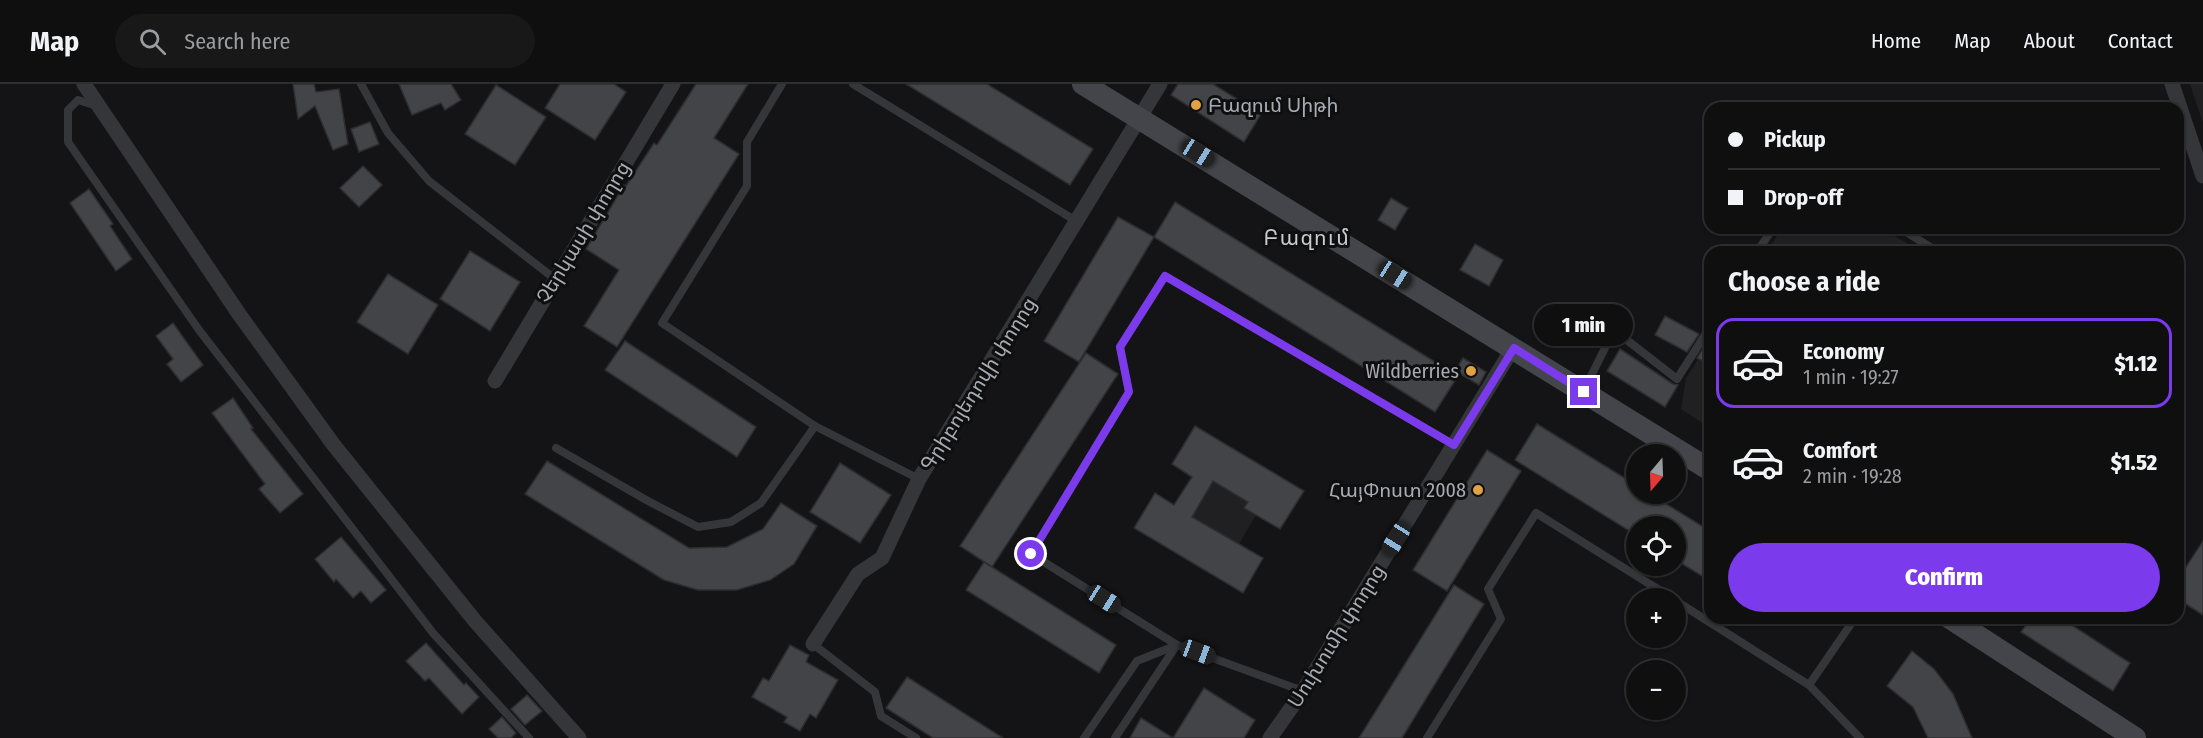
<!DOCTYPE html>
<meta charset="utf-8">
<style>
:root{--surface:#0f0f10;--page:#181819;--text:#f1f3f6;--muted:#9b9c9f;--line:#2f2f30;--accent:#7c3aed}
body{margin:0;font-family:"Fira Sans Condensed","Noto Sans Armenian",sans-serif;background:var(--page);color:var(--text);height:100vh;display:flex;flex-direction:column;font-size:22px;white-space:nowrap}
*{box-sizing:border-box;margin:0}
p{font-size:20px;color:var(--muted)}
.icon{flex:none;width:33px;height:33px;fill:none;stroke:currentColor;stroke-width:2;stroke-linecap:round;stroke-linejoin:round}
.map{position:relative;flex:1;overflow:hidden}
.panel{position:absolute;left:1704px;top:162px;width:480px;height:378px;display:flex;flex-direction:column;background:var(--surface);border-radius:18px;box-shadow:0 2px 4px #0004,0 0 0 2px var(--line)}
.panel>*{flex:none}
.top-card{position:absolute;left:1704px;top:18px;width:480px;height:132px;border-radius:18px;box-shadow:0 2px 4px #0004,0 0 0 2px var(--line);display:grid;align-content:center;height:132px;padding:0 24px;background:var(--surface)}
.needle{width:39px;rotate:199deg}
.controls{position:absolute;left:1626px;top:360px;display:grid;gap:12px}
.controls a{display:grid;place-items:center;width:60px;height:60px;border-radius:50%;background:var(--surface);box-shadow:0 2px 4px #0004,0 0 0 2px var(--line);font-size:30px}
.end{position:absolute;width:27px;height:27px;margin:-14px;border:8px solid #7c3aed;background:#fff;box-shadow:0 0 0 3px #fff}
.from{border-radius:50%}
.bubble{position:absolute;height:42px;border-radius:21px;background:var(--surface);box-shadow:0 2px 4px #0004,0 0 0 2px var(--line);font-size:20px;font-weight:800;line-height:42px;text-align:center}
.car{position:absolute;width:18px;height:36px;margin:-18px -9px;border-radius:8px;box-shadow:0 0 4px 2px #0007;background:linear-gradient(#222 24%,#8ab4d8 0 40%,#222 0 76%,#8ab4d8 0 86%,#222 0)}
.top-card b{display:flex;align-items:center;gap:21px;height:57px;font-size:22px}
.top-card b+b{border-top:2px solid var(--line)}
.top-card i{width:15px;height:15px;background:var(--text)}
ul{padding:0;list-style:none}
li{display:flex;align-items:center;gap:18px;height:90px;margin:0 12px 9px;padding:0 12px;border:3px solid transparent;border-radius:18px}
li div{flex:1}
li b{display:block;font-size:22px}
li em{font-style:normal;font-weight:800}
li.on{border-color:var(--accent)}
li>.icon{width:54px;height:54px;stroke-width:1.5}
h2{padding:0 24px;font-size:27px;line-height:72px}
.button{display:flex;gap:12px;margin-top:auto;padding:12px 24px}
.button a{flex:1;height:69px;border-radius:36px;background:var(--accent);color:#fff;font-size:24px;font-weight:800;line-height:69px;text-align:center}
header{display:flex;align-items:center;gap:36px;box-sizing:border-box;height:84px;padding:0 30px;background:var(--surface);border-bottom:2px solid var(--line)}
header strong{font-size:28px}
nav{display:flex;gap:33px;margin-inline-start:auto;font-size:21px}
.search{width:420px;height:54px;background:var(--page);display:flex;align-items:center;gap:15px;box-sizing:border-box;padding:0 21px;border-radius:33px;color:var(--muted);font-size:22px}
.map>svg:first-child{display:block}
.built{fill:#202022}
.building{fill:#434448;stroke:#2e2e31;stroke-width:1.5}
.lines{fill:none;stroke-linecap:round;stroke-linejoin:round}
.lane{stroke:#35363a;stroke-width:8}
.street{stroke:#35363a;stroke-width:15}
.secondary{stroke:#44454a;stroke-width:22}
.route{stroke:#7c3aed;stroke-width:8}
.poi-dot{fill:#e0a242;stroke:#0f0f10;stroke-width:2}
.labels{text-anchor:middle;stroke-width:6;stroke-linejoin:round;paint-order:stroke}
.poi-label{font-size:20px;fill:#a7acb4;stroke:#0f0f10;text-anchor:end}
.street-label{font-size:20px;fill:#a7acb4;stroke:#0f0f10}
.neighbourhood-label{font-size:21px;letter-spacing:1.5px;fill:#c8cbd1;stroke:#0f0f10}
</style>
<header>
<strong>Map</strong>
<div class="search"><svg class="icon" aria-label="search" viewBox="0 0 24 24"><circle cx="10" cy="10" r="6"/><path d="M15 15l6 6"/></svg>Search here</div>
<nav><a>Home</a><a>Map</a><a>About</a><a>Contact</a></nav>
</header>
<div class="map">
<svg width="2203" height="654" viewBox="0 0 2203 654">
<rect width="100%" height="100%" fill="#141416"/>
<g class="built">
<polygon points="2190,0 2203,0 2203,39"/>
<polygon points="1782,144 1882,144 1921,168 1767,168"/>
<polygon points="1710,257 1710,344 1681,325 1686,294"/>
<polygon points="1195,342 1304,407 1280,445 1256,431 1239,460 1263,474 1243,509 1134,444 1155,409 1175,421 1191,393 1172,380"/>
</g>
<g class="building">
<polygon points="293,0 314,0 316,8 339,5 348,60 333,66 315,22 298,35"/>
<polygon points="399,0 451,0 461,16 445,26 441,19 412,31"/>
<polygon points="560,0 614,0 626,8 595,56 545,24"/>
<polygon points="696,0 748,0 714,54 739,70 617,263 584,242 619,186 586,165 624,101 626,102 654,59 657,61"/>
<polygon points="906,0 987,0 1093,65 1070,101"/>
<polygon points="1178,0 1213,0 1261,30 1244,58 1171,11"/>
<polygon points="496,1 546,33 515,81 465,50"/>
<polygon points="370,38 379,60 359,68 351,45"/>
<polygon points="363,82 382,101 359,123 340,104"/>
<polygon points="89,105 113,140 110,142 132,175 116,187 70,119"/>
<polygon points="1391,114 1408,124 1395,146 1378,136"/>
<polygon points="1175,118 1458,292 1435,328 1154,153"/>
<polygon points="1118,133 1154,153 1079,278 1044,257"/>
<polygon points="1475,160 1503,176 1489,202 1460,186"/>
<polygon points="470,167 520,198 490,247 440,215"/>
<polygon points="388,190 438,221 408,270 357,238"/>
<polygon points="1665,232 1699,250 1687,268 1655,251"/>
<polygon points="173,239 203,281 181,298 167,280 173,275 156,252"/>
<polygon points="1709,255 1710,256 1710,281 1697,274"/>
<polygon points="625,257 756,343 737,373 605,286"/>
<polygon points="1620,265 1673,300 1678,301 1665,323 1607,287"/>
<polygon points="1086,269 1118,290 992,483 960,462"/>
<polygon points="1463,274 1486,288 1479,301 1455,287"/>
<polygon points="233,314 253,344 251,345 303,410 280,429 259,405 265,400 212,329"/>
<polygon points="1537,340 1636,401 1636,410 1650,410 1710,447 1710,497 1676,476 1676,442 1636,442 1636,451 1515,376"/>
<polygon points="1195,342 1304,407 1280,445 1244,424 1248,418 1213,397 1192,433 1263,474 1243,509 1134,444 1155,409 1174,421 1192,393 1172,380"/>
<polygon points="1487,366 1521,387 1447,507 1413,486"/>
<polygon points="547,377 689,464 727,463 763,445 781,419 817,442 794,480 770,496 737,506 698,506 664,496 525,410"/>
<polygon points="840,379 891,411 860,459 810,428"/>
<polygon points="341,453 386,506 371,519 361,507 353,514 336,495 334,498 315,475"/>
<polygon points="2203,457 2203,531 2178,515 2178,495"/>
<polygon points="984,478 1116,561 1099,589 966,506"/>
<polygon points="1454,501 1484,520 1402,654 1359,654"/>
<polygon points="2031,534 2061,534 2130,579 2113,607 2021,548"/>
<polygon points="426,559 464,601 466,599 479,613 462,630 429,594 425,597 406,577"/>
<polygon points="790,561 809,571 806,578 838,596 816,634 810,630 800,647 784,638 787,633 752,613 763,594 769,597"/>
<polygon points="1912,567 1934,585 1953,610 1972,654 1928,654 1913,623 1887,602"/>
<polygon points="907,593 1003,654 933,654 886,624"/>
<polygon points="1204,604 1255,636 1244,654 1173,654"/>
<polygon points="527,611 542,627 525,641 511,625"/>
<polygon points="502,633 516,649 511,654 498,654 489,645"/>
<polygon points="1141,634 1173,654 1130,654"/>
</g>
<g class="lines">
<g class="lane">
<polyline points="361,0 388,49 429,97 555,195"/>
<polyline points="782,0 747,58 747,102 662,239 815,342 919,395"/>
<polyline points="853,0 1076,137"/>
<polyline points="97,22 78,16 68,26 68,58 199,246 433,549 529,654"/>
<polyline points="1900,144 1938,168"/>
<polyline points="1757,168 1773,144"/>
<polyline points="1584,306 1614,246 1677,295 1710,243"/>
<polyline points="556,364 648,417 698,443 731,438 761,419 815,342"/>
<polyline points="1676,517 1809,601 1860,654"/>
<polyline points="813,560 875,608 881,632 916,654"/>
<polyline points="1809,601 1855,534"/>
<polyline points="1303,607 1177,561 1031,470 1129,308 1120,263 1165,192 1454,361"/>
<polyline points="1084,654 1137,577 1177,561"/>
<polyline points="1115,654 1176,562"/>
<polyline points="1427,654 1501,535 1488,505 1536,429 1672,514"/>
</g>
<g class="street">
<polyline points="84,0 239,230 333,360 475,537 579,654"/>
<polyline points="2172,0 2203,92"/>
<polyline points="495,297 673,0"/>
<polyline points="813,560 858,490 882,474 919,395 1160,0"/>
<polyline points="1270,654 1303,607 1513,264"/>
</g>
<g class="secondary">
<polyline points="1083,0 1710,386"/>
<polyline points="1950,534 2135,654"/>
</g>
</g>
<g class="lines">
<polyline class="route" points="1031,470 1129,308 1120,263 1165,192 1454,361 1514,264 1584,308"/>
</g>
<g class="poi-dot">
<circle cx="1196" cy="21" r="6"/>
<circle cx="1471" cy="287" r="6"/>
<circle cx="1478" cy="406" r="6"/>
</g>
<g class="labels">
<g class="poi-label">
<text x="1208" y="28" text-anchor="start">Բազում Սիթի</text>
<text x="1459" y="294">Wildberries</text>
<text x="1466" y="413">ՀայՓոստ 2008</text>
</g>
<g class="street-label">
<text transform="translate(583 148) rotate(-59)" y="7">Չերկասի փողոց</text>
<text transform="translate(978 300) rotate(-58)" y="7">Գրիբոյեդովի փողոց</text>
<text transform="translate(1336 552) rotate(-58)" y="7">Սուխումի փողոց</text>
</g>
<g class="neighbourhood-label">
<text x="1307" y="161">Բազում</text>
</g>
</g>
</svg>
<div class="controls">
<a><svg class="needle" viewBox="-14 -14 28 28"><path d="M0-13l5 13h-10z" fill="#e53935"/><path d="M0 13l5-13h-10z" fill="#9b9c9f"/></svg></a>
<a><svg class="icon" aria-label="locate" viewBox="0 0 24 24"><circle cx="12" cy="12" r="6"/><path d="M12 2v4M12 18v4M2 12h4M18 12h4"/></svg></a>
<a>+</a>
<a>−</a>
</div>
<i class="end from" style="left:1031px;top:470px"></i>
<i class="end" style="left:1584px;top:308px"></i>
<div class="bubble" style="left:1534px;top:220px;width:99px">1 min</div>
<i class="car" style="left:1198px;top:69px;rotate:122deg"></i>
<i class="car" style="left:1395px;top:191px;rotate:122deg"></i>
<i class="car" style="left:1396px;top:455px;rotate:212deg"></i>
<i class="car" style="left:1104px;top:515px;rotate:122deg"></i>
<i class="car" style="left:1198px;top:568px;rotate:110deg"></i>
<div class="top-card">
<b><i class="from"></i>Pickup</b>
<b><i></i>Drop-off</b>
</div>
<section class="panel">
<h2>Choose a ride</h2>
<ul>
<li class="on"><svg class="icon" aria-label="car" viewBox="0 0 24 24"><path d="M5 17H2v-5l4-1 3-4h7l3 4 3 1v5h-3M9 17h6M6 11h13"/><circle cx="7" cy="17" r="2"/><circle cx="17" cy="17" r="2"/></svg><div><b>Economy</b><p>1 min · 19:27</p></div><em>$1.12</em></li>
<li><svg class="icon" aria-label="car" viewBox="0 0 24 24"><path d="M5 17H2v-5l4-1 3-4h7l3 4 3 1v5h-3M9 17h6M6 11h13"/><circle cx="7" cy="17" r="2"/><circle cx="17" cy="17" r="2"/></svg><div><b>Comfort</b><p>2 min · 19:28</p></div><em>$1.52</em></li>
</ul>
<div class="button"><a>Confirm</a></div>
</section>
</div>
